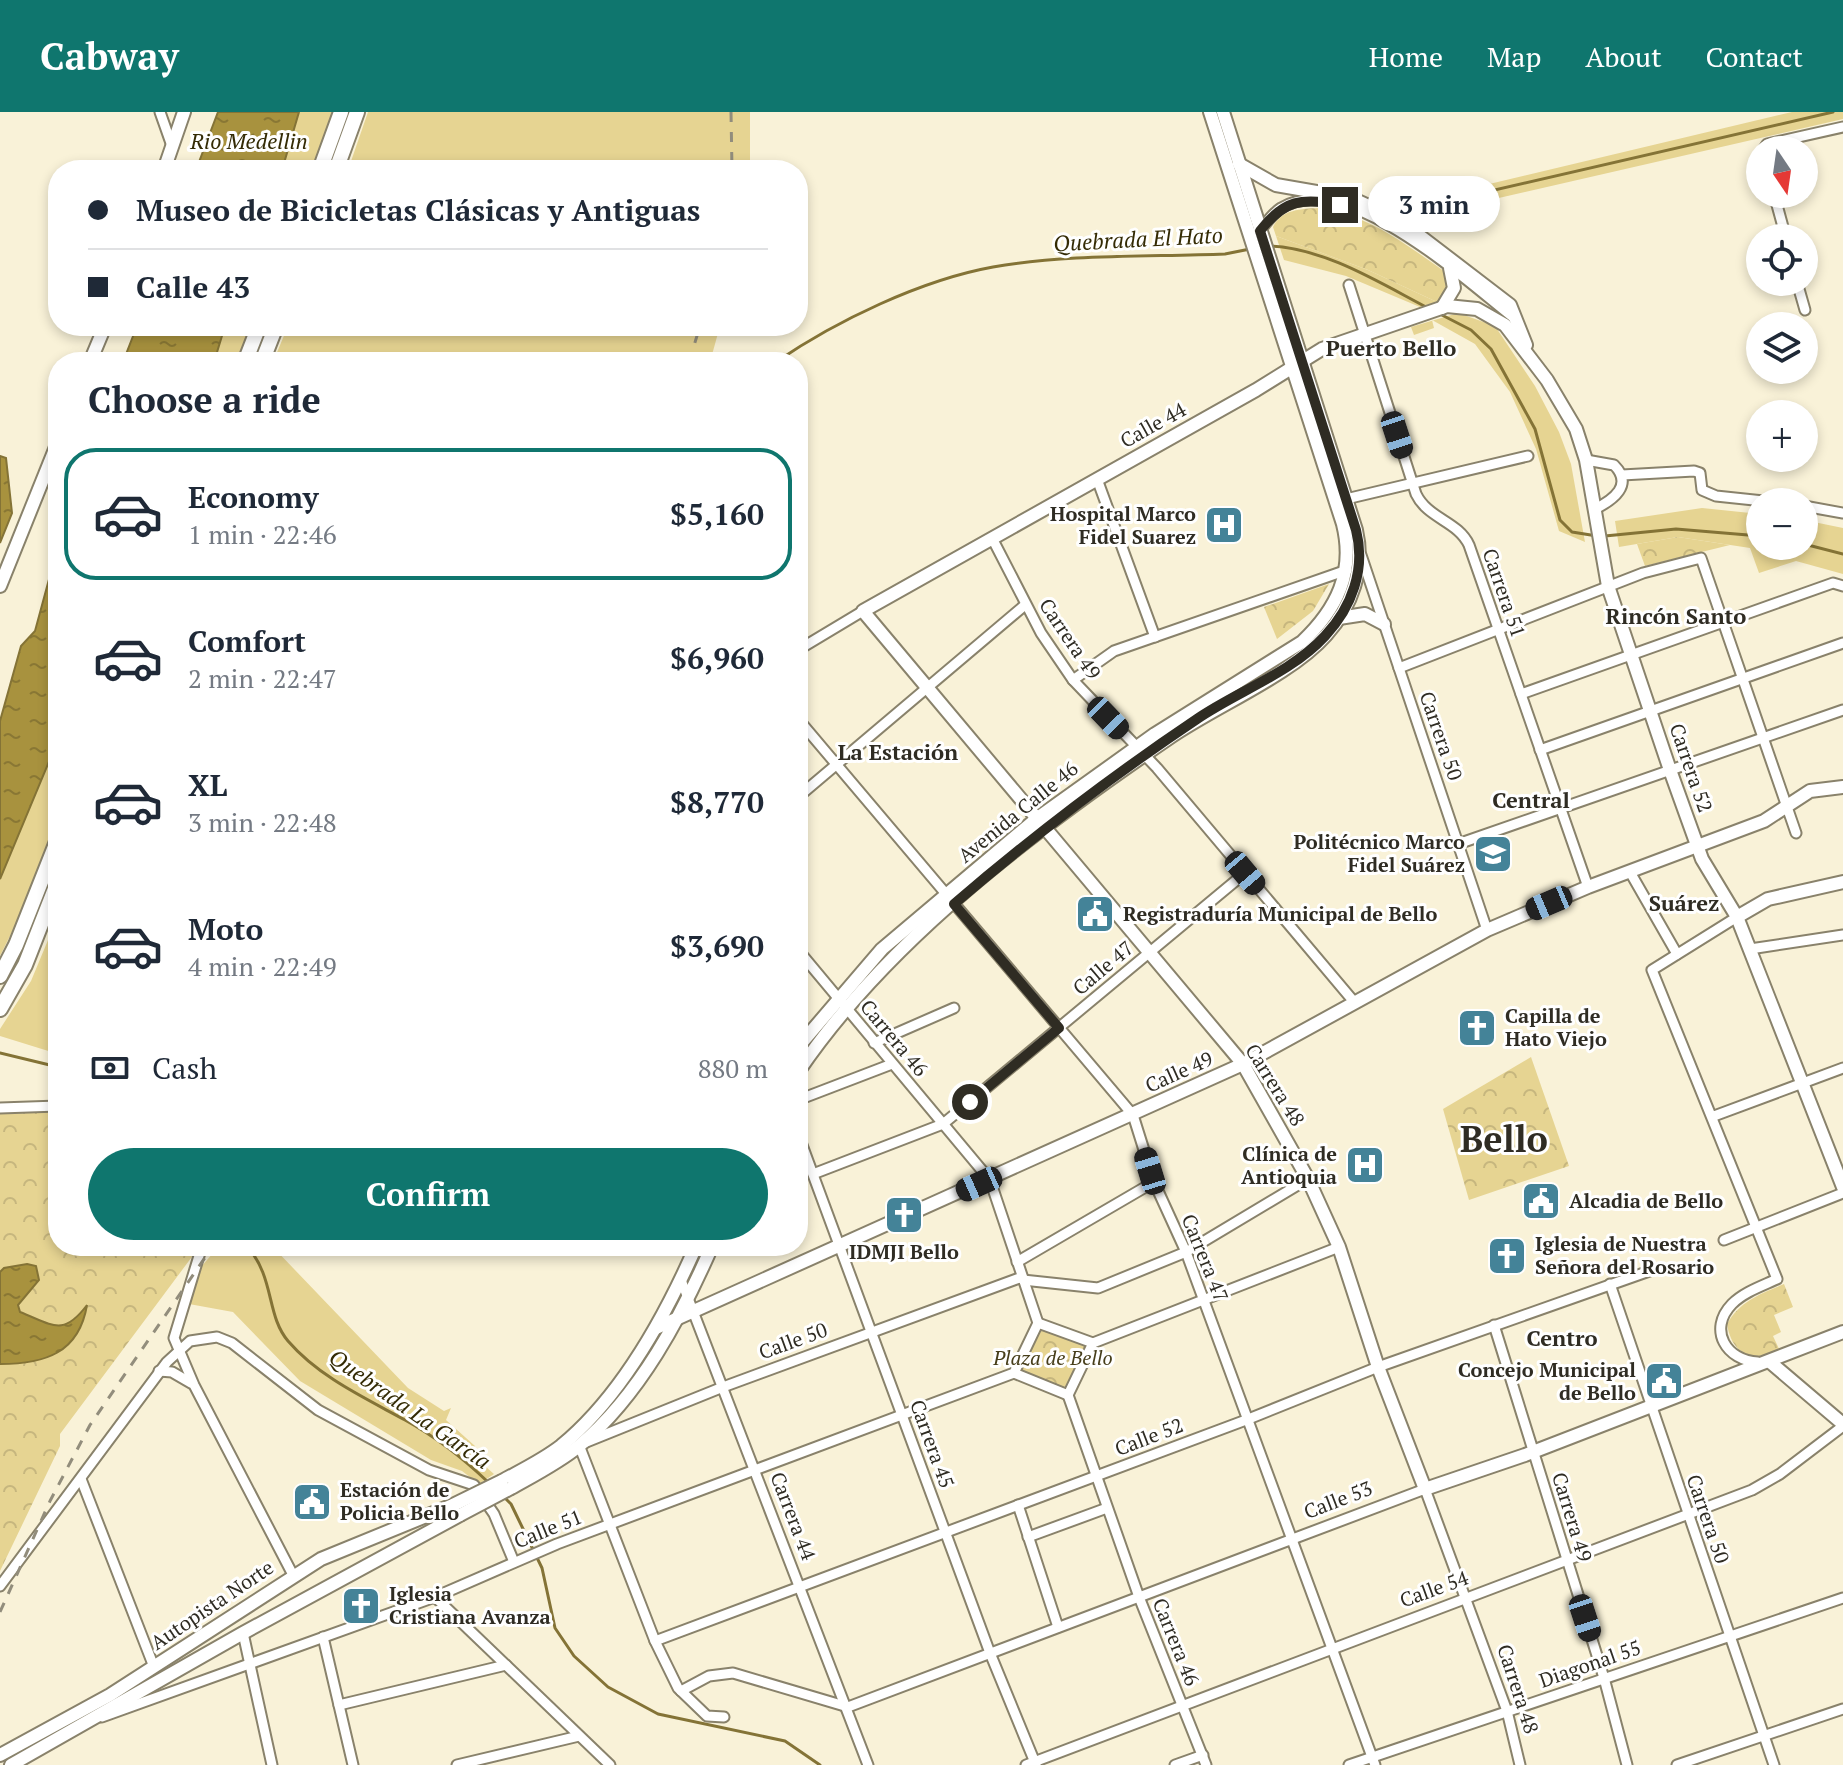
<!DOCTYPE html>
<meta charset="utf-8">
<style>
:root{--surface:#fff;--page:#f2f2f3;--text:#1f2937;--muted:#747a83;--line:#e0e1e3;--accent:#0f766e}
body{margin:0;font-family:"PT Serif",serif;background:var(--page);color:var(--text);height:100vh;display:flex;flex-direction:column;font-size:30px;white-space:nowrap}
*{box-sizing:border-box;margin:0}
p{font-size:26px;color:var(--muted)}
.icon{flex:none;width:44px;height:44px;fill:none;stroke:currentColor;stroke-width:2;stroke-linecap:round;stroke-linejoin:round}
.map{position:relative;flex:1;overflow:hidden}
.side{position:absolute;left:48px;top:240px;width:760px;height:904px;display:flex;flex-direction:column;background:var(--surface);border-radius:32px;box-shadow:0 4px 12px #0003}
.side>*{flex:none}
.guide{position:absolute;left:48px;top:48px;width:760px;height:176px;border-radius:32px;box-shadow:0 4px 12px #0003;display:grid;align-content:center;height:176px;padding:0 40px;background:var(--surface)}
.needle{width:52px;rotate:167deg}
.fabs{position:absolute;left:1746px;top:24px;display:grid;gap:16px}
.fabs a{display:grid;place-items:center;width:72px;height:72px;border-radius:50%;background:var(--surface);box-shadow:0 4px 12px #0003;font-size:40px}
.end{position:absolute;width:36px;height:36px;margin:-18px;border:10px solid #2f2c23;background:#fff;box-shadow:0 0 0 4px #fff}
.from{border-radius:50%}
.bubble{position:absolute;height:56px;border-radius:28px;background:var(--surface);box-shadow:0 4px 12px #0003;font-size:26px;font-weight:700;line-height:56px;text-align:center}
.car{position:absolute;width:24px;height:48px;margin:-24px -12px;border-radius:10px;box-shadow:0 0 6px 2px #0007;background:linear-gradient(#222 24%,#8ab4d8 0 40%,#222 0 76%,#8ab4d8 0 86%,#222 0)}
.guide b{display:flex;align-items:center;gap:28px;height:76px;font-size:30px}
.guide b+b{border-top:2px solid var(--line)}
.guide i{width:20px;height:20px;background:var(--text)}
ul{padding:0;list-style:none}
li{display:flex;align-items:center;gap:24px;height:132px;margin:0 16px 12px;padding:0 24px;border:4px solid transparent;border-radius:32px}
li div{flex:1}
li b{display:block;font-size:30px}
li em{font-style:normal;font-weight:700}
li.active{border-color:var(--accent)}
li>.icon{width:72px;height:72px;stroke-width:1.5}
h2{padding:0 40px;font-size:36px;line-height:96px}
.pay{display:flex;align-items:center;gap:20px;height:88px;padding:0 40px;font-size:30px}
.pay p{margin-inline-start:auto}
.action{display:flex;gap:16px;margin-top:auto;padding:16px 40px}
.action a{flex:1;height:92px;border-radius:48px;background:var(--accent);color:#fff;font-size:32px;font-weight:700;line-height:92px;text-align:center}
header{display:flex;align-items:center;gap:48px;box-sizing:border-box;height:112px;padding:0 40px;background:var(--accent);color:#fff}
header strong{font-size:38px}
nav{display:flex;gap:44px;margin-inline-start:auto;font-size:28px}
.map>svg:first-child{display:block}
.green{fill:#e6d492}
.park{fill:url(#park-crowns)}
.water{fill:url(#water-ripples);stroke:#847336;stroke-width:2}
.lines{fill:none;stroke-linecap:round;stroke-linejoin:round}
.stream{stroke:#847336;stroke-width:3}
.minor-casing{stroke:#89826b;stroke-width:13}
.major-casing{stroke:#89826b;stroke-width:16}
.highway-casing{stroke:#89826b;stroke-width:18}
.minor{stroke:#fff;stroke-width:9}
.major{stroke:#fff;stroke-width:12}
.highway{stroke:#fff;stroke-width:14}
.rail{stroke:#928d7c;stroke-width:3;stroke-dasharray:10 10;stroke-linecap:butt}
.major-bridge-casing{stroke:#89826b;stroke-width:16;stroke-linecap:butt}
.major-bridge{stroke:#fff;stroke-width:12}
.route{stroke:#2f2c23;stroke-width:10}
.labels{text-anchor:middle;stroke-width:6;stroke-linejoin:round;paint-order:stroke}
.street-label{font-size:20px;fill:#2f2c23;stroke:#fff}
.poi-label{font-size:20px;font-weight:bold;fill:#2f2c23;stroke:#fff;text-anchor:start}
.park-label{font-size:20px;font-style:italic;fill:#473e1a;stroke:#fff}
.water-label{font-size:22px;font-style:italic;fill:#342b05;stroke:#fff}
.neighbourhood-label{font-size:22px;font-weight:bold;fill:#2f2c23;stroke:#fff}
.town-label{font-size:36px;font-weight:bold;fill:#2f2c23;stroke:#fff}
</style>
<header>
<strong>Cabway</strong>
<nav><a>Home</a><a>Map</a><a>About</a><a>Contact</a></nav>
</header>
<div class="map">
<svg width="1843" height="1653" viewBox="0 0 1843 1653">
<defs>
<pattern id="park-crowns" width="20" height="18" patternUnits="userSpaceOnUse" patternTransform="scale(2)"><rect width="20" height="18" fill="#e6d492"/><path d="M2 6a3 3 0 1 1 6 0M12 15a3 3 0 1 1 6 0" fill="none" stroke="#c6b67e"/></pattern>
<pattern id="water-ripples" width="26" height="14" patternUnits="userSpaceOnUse" patternTransform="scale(2)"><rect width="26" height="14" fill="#a8923e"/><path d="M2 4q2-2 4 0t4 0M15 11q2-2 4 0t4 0" fill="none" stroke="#897734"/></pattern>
</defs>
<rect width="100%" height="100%" fill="#f9f2d8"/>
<g class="green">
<polygon points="299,0 333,0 314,58 282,58"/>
<polygon points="368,0 750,0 750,58 348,58"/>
<polygon points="1792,0 1843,0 1843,7 1416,105 1397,94"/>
<polygon points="1276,124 1368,158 1437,190 1420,195 1346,164 1284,148"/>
<polygon points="1458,201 1495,214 1535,274 1559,320 1571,352 1585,430 1559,419 1536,337 1510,280 1475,232 1432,208 1434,216 1414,223 1411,215"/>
<polygon points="225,214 252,214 238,250 214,250"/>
<polygon points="288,214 720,214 710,250 273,250"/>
<polygon points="1702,396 1760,402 1760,434 1804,434 1804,408 1843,416 1843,462 1796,449 1759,461 1750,436 1678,425 1619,435 1615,409"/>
<polygon points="58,628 58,709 24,796 0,844 0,767"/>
<polygon points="58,804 58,942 0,924 0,917 31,869"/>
<polygon points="219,1134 272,1134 408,1276 444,1299 451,1296 446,1308 475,1334 469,1340 494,1362 479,1372 462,1359 431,1348 300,1269 233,1200 189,1192 201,1155"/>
</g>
<g class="park">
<path d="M1319,96C1367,102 1405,132 1444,159C1449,172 1447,181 1437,190L1368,158L1276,124L1273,115C1282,97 1301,97 1319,96Z"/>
<polygon points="1678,425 1730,433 1645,454 1637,432"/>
<polygon points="1329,472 1313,499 1277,527 1264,495"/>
<polygon points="1531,945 1569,1054 1469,1088 1443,997"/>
<polygon points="58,989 58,1134 200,1134 60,1322 60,1334 0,1459 0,992"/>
<path d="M1784,1172L1793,1195L1774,1203L1781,1220L1773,1224L1780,1239C1752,1250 1732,1243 1727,1212C1740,1189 1760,1182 1784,1172Z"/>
<polygon points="1040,1215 1088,1233 1067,1279 1018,1259"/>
</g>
<g class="water">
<polygon points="218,0 299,0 282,58 196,58"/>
<polygon points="137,214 225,214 214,250 123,250"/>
<polygon points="0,344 6,346 12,401 0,431"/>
<polygon points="58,434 58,628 0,767 0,609 21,534 35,519"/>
<path d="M27,1152L36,1154L39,1168L18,1193L20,1200C53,1213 63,1225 87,1193C79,1241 45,1252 0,1252V1160L4,1156Z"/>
</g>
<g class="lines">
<g class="stream">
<polyline points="1412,97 1833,0"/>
<path d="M1269,134C1325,136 1380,171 1428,196"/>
<polyline points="1438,201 1471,218 1491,237 1535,317 1560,408 1572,420 1597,424"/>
<path d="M776,250C836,209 921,168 993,155C1068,142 1148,145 1225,142L1250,137"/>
<polyline points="1605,424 1676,417 1760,424"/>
<polyline points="1804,432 1843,442"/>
<polyline points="0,941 58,955"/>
<path d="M247,1134C275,1166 266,1203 288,1229C319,1265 365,1286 405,1308C436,1325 464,1347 489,1371"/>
<polyline points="504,1385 511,1392 542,1456 555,1516 574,1544 608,1575 658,1602 785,1629 820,1653"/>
</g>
<g class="minor-casing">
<g id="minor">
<polyline points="160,0 172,34"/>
<polyline points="1763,38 1767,32 1843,15"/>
<polyline points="1774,82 1786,126"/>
<path d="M1260,119C1266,111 1272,102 1281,96C1347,57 1465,168 1514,206"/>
<polyline points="1797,170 1805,198"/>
<path d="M1349,173L1416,382C1428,407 1458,409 1469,433L1588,775"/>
<path d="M1586,348L1614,353C1634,373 1613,388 1595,397"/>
<polyline points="1622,363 1694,359 1700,361 1702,378 1716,384 1773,390"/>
<polyline points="1097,367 1155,525"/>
<polyline points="1346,387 1528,344"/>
<polyline points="1804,394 1843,401"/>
<polyline points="992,426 1041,521 1073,568 1157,656 1355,891"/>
<polyline points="1361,443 1487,818"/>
<polyline points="798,538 863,499"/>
<polyline points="1399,556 1643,461 1701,446 1796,721"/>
<polyline points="1073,568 1114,539 1347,458"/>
<polyline points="1521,582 1833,471 1843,474"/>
<polyline points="798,607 1133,1003 1154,1070 1186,1140 1375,1653"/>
<polyline points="1540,638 1843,531"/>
<polyline points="798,685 1025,493"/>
<polyline points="1458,732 1843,598"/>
<polyline points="1630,760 1677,842"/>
<path d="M1737,805L1652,858L1777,1167C1762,1174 1744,1180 1732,1192C1707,1218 1727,1249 1758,1250"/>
<polyline points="1750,837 1843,823"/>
<polyline points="798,838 990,1068 1038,1211"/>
<polyline points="874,931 954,896"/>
<polyline points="798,988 892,952"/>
<polyline points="0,996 58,994"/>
<polyline points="1714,1004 1843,956"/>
<polyline points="798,1022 990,1541 1036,1653"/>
<polyline points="813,1062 943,1012 1245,761"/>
<polyline points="1724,1128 1843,1081"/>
<polyline points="202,1134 174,1226 194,1273 293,1463"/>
<polyline points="1017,1150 1154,1070"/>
<polyline points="681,1168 868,1653"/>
<polyline points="1023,1168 1098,1176 1186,1140 1308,1067"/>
<polyline points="1610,1172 1774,1653"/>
<polyline points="1494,1213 1604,1566 1627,1653"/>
<polyline points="159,1259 172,1260 191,1271"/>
<polyline points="1014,1261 1068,1283 1093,1231 1339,1135"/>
<polyline points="1068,1283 1139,1485 1206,1653"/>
<polyline points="81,1367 154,1555"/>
<polyline points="1018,1393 1058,1515"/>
<polyline points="1028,1425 1107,1396"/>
<polyline points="0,1474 167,1250 190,1229 217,1225 232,1231 318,1298 429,1358 474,1373 494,1402 514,1450"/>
<polyline points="435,1485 610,1653"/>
<polyline points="243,1521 272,1653"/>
<polyline points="323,1525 353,1653"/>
<polyline points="655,1529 1246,1308 1378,1255 1655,1157"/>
<polyline points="681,1579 709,1564 733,1561 848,1595"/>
<polyline points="339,1593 506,1553"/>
<polyline points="848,1595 1425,1377 1507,1599 1520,1653"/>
<polyline points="102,1605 435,1485 557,1432 1014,1261 1038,1211 1093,1231"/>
<polyline points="724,1605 707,1604 678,1576 655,1529 579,1333 723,1275 1022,1165"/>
<polyline points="457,1653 579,1624"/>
<polyline points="1026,1653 1752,1378 1780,1362 1843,1314"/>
<polyline points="1175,1653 1203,1643"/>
<polyline points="1349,1653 1843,1486"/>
<polyline points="1677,1653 1843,1597"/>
</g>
</g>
<g class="major-casing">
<g id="major">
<polyline points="1239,52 1276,73 1351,86 1399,108 1510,193 1526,233"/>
<polyline points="164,58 184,0"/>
<polyline points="1442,196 1454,176 1450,156"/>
<polyline points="90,250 105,214"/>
<polyline points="0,474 58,330"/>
<polyline points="1339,506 1365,502 1384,512"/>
<polyline points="1737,805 1768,787 1843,770"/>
<path d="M798,935L882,837L1035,708L1155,622L1302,530C1337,497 1355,460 1343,412L1210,0"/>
<path d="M798,960C888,827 1037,716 1169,626C1215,594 1291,563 1326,523C1352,494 1365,457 1356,418L1223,0"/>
<polyline points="1843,1075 1737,805 1702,747 1670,658 1608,474 1586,348 1576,317 1547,268 1505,213 1477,197 1447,194 1322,237 1256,278 863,499 1243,952 1308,1067 1339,1135 1378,1255 1425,1377 1525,1343 1843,1220"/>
<polyline points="656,1216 1243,952 1487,818 1588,775 1764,709 1810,679 1843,675"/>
<polyline points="1770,1250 1843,1312"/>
<path d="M502,1369C522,1358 543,1348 561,1334C622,1284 665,1205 696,1134"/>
<path d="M511,1376C534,1363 558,1351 579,1334C640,1283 681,1205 712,1134"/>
<polyline points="0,1643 110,1583 321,1447 453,1393"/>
<polyline points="11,1653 243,1521 460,1403"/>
</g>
</g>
<g class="highway-casing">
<g id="highway">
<polyline points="320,58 341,0"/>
<polyline points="336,58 357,0"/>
<polyline points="245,250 259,214"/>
<polyline points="262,250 276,214"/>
<polyline points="0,864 16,833 58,727"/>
<polyline points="0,897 25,853 58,769"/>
</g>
</g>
<use href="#minor" class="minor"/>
<use href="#major" class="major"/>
<use href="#highway" class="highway"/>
<g class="rail">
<polyline points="731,0 732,58"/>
<polyline points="689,250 700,214"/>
<polyline points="0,1500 50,1389 90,1313 213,1134"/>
</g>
<g class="major-bridge-casing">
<g id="major-bridge">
<polyline points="453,1393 502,1369"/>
<polyline points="460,1403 511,1376"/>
</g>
</g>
<use href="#major-bridge" class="major-bridge"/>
</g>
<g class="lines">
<path class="route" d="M970,990L1059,916L954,792C1032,725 1112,664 1197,607C1238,579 1291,561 1325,524C1352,495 1366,457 1356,418L1260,119C1284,88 1302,85 1340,93"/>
</g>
<defs>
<g id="hospital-square" transform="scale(2)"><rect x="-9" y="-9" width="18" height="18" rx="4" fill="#448398" stroke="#fff"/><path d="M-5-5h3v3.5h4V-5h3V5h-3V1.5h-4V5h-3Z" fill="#fff"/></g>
<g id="university-square" transform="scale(2)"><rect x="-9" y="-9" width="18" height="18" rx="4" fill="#448398" stroke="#fff"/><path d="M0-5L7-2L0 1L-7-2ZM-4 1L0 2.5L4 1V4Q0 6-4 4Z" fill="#fff"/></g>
<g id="civic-square" transform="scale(2)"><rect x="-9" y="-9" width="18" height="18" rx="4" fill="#448398" stroke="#fff"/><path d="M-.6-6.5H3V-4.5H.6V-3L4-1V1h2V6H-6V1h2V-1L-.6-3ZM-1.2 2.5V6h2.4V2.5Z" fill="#fff"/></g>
<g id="church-square" transform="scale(2)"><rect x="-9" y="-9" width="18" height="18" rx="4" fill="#448398" stroke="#fff"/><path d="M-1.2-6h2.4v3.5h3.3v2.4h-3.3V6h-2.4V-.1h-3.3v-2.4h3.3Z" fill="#fff"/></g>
</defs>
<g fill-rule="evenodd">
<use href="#hospital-square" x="1224" y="413"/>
<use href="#university-square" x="1493" y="742"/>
<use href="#civic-square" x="1095" y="802"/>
<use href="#church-square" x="1477" y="916"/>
<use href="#hospital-square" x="1365" y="1053"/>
<use href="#civic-square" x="1541" y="1089"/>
<use href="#church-square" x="904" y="1103"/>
<use href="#church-square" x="1507" y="1144"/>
<use href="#civic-square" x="1664" y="1269"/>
<use href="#civic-square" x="312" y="1390"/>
<use href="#church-square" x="361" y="1494"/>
</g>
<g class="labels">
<g class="street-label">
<text transform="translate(1153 313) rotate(-29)" y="7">Calle 44</text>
<text transform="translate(1504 481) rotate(71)" y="7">Carrera 51</text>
<text transform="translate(1070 527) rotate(56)" y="7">Carrera 49</text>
<text transform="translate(1441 624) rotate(71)" y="7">Carrera 50</text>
<text transform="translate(1691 656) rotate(71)" y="7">Carrera 52</text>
<text transform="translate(1018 700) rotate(-39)" y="7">Avenida Calle 46</text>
<text transform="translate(1103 856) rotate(-40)" y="7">Calle 47</text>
<text transform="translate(894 926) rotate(50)" y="7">Carrera 46</text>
<text transform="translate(1179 960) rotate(-24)" y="7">Calle 49</text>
<text transform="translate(1275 973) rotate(58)" y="7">Carrera 48</text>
<text transform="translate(1205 1146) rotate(68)" y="7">Carrera 47</text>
<text transform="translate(793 1229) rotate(-20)" y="7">Calle 50</text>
<text transform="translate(1149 1325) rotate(-21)" y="7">Calle 52</text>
<text transform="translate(932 1332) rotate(70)" y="7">Carrera 45</text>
<text transform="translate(1338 1388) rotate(-21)" y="7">Calle 53</text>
<text transform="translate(793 1404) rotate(69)" y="7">Carrera 44</text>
<text transform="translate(1572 1405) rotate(73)" y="7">Carrera 49</text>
<text transform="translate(1708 1407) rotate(71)" y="7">Carrera 50</text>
<text transform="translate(548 1417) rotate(-22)" y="7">Calle 51</text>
<text transform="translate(1434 1477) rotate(-20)" y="7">Calle 54</text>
<text transform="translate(212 1493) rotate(-34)" y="7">Autopista Norte</text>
<text transform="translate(1176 1530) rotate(68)" y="7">Carrera 46</text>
<text transform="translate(1590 1552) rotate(-19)" y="7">Diagonal 55</text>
<text transform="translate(1518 1577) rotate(72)" y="7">Carrera 48</text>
</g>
<g class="poi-label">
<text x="1196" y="409" text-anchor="end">Hospital Marco<tspan x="1196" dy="23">Fidel Suarez</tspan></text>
<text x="1465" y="737" text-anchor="end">Politécnico Marco<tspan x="1465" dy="23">Fidel Suárez</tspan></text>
<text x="1123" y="809">Registraduría Municipal de Bello</text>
<text x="1505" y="911">Capilla de<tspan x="1505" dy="23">Hato Viejo</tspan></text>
<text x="1337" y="1049" text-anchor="end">Clínica de<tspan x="1337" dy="23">Antioquia</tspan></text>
<text x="1569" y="1096">Alcadia de Bello</text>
<text x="1535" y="1139">Iglesia de Nuestra<tspan x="1535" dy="23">Señora del Rosario</tspan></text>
<text x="904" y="1147" text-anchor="middle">IDMJI Bello</text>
<text x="1636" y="1265" text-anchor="end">Concejo Municipal<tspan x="1636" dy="23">de Bello</tspan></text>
<text x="340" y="1385">Estación de<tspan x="340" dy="23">Policia Bello</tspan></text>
<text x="389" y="1489">Iglesia<tspan x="389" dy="23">Cristiana Avanza</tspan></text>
</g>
<g class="park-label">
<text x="1053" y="1253">Plaza de Bello</text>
</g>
<g class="water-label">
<text x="249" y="37">Rio Medellin</text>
<text transform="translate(1138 127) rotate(-3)" y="8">Quebrada El Hato</text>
<text transform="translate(410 1297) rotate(35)" y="8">Quebrada La García</text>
</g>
<g class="neighbourhood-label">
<text x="1391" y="244">Puerto Bello</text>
<text x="1676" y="512">Rincón Santo</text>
<text x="898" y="648">La Estación</text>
<text x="1531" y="696">Central</text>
<text x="1684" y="799">Suárez</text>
<text x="1562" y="1234">Centro</text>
</g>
<g class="town-label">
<text x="1504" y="1040">Bello</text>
</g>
</g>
</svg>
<div class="fabs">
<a><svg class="needle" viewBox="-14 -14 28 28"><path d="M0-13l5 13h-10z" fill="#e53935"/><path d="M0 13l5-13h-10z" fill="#747a83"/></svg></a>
<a><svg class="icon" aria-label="locate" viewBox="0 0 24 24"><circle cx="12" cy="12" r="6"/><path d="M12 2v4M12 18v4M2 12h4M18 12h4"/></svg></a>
<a><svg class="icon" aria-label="layers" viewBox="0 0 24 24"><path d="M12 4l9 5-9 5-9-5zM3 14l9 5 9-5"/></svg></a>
<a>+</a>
<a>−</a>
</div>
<i class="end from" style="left:970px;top:990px"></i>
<i class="end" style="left:1340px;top:93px"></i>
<div class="bubble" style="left:1368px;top:64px;width:132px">3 min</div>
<i class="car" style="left:1397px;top:323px;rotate:162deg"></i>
<i class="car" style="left:1108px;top:606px;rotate:136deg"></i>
<i class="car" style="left:1245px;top:761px;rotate:140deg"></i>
<i class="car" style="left:1549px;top:791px;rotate:247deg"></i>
<i class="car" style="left:1150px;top:1059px;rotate:343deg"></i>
<i class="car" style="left:979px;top:1072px;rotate:246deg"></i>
<i class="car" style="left:1585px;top:1506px;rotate:162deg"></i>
<div class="guide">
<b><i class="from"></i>Museo de Bicicletas Clásicas y Antiguas</b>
<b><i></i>Calle 43</b>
</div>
<section class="side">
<h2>Choose a ride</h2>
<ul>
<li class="active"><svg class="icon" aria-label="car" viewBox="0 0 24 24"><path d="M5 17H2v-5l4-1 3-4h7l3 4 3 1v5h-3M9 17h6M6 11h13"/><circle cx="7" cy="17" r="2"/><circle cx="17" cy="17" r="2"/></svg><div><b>Economy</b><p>1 min · 22:46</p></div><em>$5,160</em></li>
<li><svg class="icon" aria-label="car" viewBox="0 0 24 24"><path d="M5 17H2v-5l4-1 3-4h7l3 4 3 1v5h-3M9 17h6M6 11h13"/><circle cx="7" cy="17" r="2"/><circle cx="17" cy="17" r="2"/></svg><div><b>Comfort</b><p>2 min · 22:47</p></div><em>$6,960</em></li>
<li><svg class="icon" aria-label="car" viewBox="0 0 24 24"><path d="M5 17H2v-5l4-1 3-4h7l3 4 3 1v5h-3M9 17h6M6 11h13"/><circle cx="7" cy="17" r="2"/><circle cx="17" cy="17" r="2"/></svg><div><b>XL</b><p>3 min · 22:48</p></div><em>$8,770</em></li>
<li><svg class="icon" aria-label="car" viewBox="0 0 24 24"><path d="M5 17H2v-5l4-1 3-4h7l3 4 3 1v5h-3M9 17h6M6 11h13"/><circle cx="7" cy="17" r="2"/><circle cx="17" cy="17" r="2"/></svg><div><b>Moto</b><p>4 min · 22:49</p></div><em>$3,690</em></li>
</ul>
<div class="pay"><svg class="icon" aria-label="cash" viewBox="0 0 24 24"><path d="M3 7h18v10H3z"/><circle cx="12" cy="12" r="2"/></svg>Cash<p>880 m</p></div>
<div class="action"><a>Confirm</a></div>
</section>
</div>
